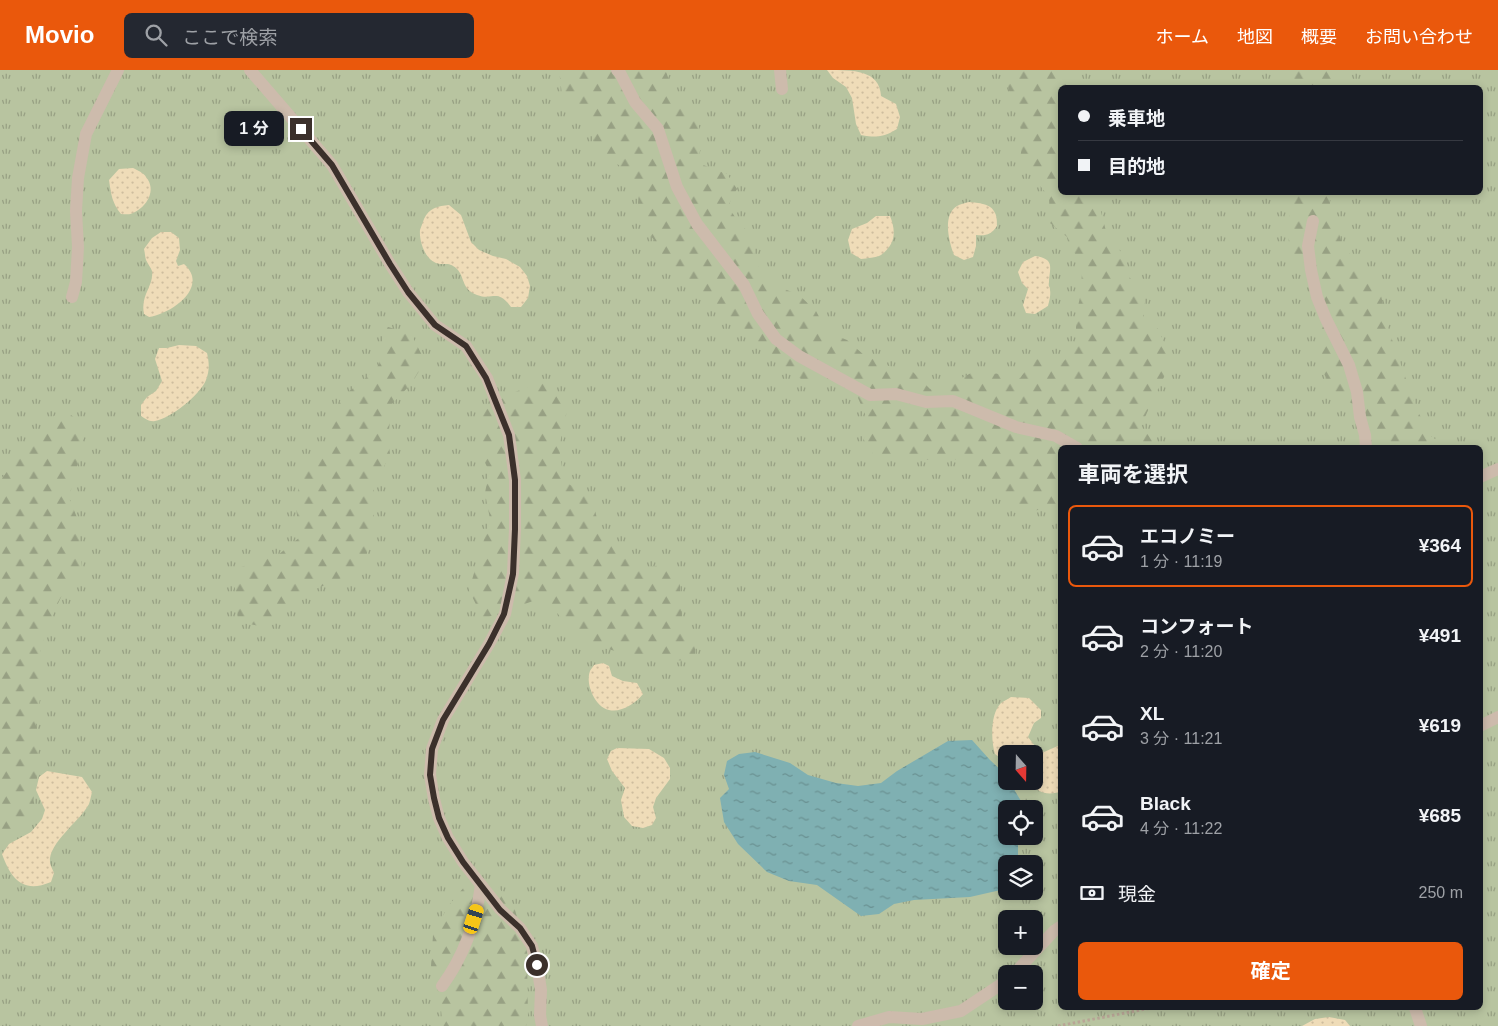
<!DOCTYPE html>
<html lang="ja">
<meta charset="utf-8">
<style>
:root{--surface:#171b24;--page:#242831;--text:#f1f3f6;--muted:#9ea1a6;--line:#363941;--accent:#ea580c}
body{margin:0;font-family:Helvetica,"Noto Sans JP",sans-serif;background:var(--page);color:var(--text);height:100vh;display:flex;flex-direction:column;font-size:19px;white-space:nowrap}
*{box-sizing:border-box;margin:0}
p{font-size:16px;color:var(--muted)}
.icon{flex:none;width:28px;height:28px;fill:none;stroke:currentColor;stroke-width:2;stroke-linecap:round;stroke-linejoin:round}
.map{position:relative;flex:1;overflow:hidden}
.sheet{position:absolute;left:1058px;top:375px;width:425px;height:565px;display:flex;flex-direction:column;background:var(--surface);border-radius:8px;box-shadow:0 2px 8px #0003}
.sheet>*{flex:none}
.banner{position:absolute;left:1058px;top:15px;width:425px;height:110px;border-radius:8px;box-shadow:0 2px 8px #0003;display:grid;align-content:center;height:110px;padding:0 20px;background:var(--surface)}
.needle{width:32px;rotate:160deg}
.fabs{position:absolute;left:998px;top:675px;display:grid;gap:10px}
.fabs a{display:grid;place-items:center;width:45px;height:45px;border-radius:8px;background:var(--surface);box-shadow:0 2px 8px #0003;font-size:25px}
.end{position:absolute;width:22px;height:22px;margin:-11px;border:6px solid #3b302b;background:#fff;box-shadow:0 0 0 2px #fff}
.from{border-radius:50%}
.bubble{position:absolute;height:35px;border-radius:8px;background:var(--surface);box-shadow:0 2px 8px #0003;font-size:16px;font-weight:700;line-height:35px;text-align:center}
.car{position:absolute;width:15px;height:30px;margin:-15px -8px;border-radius:6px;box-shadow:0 0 4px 1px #0007;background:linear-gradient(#f5c518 24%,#345 0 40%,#f5c518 0 76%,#345 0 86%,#f5c518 0)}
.banner b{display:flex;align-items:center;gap:18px;height:48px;font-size:19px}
.banner b+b{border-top:1px solid var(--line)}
.banner i{width:12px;height:12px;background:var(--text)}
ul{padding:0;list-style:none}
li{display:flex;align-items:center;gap:15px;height:82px;margin:0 10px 8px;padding:0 10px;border:2px solid transparent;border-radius:8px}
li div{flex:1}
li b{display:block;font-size:19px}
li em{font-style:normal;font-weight:700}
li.on{border-color:var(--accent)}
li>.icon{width:45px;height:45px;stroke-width:1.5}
h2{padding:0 20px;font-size:22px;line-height:60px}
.pay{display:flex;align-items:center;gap:12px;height:55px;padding:0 20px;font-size:19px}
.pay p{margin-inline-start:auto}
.primary-button{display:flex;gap:10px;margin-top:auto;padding:10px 20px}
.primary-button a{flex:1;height:58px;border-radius:8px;background:var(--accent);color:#fff;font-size:20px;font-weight:700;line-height:58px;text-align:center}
header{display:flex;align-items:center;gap:30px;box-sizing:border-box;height:70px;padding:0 25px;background:var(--accent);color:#fff}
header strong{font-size:24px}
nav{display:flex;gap:28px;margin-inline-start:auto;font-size:18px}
.search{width:350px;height:45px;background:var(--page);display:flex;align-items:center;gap:12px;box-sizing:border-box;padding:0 18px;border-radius:8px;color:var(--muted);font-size:19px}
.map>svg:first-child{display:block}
.grass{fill:url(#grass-tufts);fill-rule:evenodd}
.forest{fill:url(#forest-firs)}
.sand{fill:url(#sand-dots)}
.water{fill:url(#water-ripples)}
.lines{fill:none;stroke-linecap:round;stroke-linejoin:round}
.path{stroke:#b9a596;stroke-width:3;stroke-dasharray:2.5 2.5;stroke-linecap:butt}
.minor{stroke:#cdbbac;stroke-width:12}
.route{stroke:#3b302b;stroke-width:6}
</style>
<header>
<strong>Movio</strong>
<div class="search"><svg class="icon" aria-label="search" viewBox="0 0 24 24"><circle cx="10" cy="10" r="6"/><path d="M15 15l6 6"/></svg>ここで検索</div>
<nav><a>ホーム</a><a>地図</a><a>概要</a><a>お問い合わせ</a></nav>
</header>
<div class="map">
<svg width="1498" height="956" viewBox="0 0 1498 956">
<defs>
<pattern id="grass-tufts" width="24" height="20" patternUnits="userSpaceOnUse" patternTransform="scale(1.25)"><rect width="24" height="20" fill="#b8c4a0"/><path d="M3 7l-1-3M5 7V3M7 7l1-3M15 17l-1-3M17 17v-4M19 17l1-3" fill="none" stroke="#97a083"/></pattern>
<pattern id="forest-firs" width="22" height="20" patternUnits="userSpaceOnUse" patternTransform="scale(1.25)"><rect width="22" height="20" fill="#b8c4a0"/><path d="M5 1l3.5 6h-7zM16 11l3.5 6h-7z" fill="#97a083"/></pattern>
<pattern id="sand-dots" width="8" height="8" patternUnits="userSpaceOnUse" patternTransform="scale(1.25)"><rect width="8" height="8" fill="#efdcb8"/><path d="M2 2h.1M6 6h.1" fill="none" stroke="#cebd9e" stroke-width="1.8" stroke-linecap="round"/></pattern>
<pattern id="water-ripples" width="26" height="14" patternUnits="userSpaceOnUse" patternTransform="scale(1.25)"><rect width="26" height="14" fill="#7fb0b2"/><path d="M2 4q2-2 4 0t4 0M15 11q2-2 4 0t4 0" fill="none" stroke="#699091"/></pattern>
</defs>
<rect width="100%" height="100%" fill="#f4ebe1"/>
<path class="grass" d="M0,0H1498V956H0ZM1060,18H1480V122H1060ZM1060,378H1480V938H1060ZM1006,684H1034V711H1006ZM1006,739H1034V766H1006ZM1006,794H1034V821H1006ZM1006,849H1034V876H1006ZM1006,904H1034V931H1006Z"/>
<g class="forest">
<polygon points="559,0 656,0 666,2 674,23 697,50 702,68 698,93 727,104 737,119 728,136 740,155 756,167 753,191 777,216 799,225 816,241 827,262 847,270 864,285 891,297 913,302 930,319 951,314 971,303 1004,304 1020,308 1035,289 1062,293 1076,278 1076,245 1081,223 1082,199 1067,167 1050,153 1049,127 1020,90 1023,67 1003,0 1064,0 1069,5 1067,17 1060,18 1060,122 1096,123 1106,161 1123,185 1130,208 1144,225 1144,247 1158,259 1168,281 1165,305 1154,327 1141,356 1158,377 1060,378 1060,440 1054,438 1015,443 998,426 977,398 947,386 930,390 904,386 875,387 864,370 865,344 855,321 832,313 801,309 762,282 743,257 715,240 692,213 668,196 654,170 637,148 639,120 624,98 599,84 594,71 595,54 563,33"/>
<polygon points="1275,0 1331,0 1331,17 1290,17 1288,12"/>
<polygon points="1292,123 1329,123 1330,134 1343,177 1378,212 1389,261 1417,340 1431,366 1446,377 1367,377 1372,362 1364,340 1338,326 1317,293 1322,267 1320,259 1322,231 1313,207 1290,190 1288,160"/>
<path d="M385,256L411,264L425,291L412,313L392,334L388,368L390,384L374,418V456L363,497C336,513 305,520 279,539C273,543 269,552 265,557L238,552L235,516L238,498L278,485L300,467L296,438L300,402L328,377L329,354L342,327L367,307L379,295Z"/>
<polygon points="545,310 567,341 559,377 564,411 592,428 601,465 619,477 634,499 662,495 680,499 680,522 682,550 695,567 695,584 687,591 637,587 586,573 556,542 533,531 483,549 469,520 490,449 485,423 489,401 477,376 482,341 510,324"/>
<polygon points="63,338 84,356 81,381 69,428 78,450 82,498 62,525 46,559 40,583 43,611 36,652 39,690 32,740 23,760 6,775 0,776 0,411 36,363"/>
<polygon points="497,815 515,840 527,882 528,950 526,956 443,956 439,924 431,896 433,865 448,836 465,816"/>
</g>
<g class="sand">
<path d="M827,0C853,0 880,0 881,26L896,34L900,47L897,59C884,67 877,68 861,65L856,54L852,28L846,17L833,8Z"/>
<path d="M133,98C137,100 144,103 146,107C157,120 147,137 133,143C130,145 125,144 121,144C112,133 111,124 109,110L119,99Z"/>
<path d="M969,132C978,133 991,133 995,143C997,146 997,153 997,156C991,165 986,166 976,165V176L973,187L964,190L954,185C949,172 942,145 957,136C960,134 965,133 969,132Z"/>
<path d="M449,135L461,145L471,172L479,180L493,186L506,189L520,197L527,206L530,216L528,228L521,237H511C497,218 493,231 477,225C461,219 465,207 457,199C448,191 445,196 436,193C425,189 419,171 420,160C421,157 423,152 424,149C429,138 438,136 449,135Z"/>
<path d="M876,146H890C896,161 896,174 881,185C876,188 867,188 861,189L851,183L848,170L852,159L867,153Z"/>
<path d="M161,162H171L179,168L180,180L176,191L178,196L184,194C210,217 171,244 149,247L144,244C140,225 154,216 152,201C151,198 148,194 146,190C145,187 145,183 144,179L152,168Z"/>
<path d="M1035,186C1055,189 1050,197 1049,212C1048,218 1050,215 1050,220C1051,225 1049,232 1048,236L1035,244L1026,243L1023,235L1028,219L1022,213L1018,202L1023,192Z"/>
<path d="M179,275L196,276L207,283C209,292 210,300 206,310C200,325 171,348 155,351C149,352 146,349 141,346V335L147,327L156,321L162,311L155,289L159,278H167Z"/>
<path d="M603,593L609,596L612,606L623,611L637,613L643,624C636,633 621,643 609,640C595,637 585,614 590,601C591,599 593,597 594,595Z"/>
<path d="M1011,627L1029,628L1041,640V648L1034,653L1028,667L1035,676L1044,682L1060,675V722C1048,725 1037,724 1031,711H1034V684H1006V692L995,684C991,671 990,644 1001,633C1004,631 1008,629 1011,627Z"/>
<polygon points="617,678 649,679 664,688 670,698 670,709 656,728 653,737 656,748 652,755 643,758 632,756 624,747 621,730 625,718 612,701 607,689 611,681"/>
<path d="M47,701L82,707L92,722C91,726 90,731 89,734C81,750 48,773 50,792C50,795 53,800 54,803L51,812C23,824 11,809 2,784L9,774L31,762L42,749L45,740L36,720L39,707Z"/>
<polygon points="1329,947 1345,950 1350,956 1302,956 1315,949"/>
</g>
<polygon class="water" points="972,670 990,690 1006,705 1006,711 1009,711 1021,731 1020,739 1006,739 1006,766 1018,766 1018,794 1006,794 1005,819 970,827 914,830 894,834 879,844 861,846 817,815 789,811 767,802 738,774 724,752 720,728 729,719 724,705 727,691 739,684 755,682 790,693 808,705 836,713 858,716 881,713 897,701 948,671"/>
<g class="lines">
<g class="path">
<polyline points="1244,938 1249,938"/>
<polyline points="1058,956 1151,938"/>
</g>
<g class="minor">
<polyline points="250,0 332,95 390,194 408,222 435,255 466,276 487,308 509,365 515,410 515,459 513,503 505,544 489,574 443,650 432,679 430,705 434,729 439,748 448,768 463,792 500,839 520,858 532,876 537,895 541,920 540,945 542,956"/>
<polyline points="617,0 620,3 635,32 658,59 677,117 697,154 744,215 758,244 776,269 799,286 870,325 896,324 926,332 953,331 1016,357 1056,366 1077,378"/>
<polyline points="780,0 782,19"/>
<polyline points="1313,151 1308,176 1311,200 1317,227 1326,249 1349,295 1357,322 1360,347 1365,365 1366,378"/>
<polyline points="72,227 76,212 78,177 76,141 78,108 86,64 118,0"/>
<polyline points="1480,407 1498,399"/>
<polyline points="1480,656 1498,647"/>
<polyline points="1014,904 1054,861 1060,857"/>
<path d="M442,916C464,886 476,852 481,815"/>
<polyline points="1415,938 1421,956"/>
<polyline points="858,956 889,947 922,949 961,941 1006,911"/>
</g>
</g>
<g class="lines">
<polyline class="route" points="301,59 332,95 390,194 408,222 435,255 466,276 486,308 509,365 515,410 515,459 513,504 504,544 489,574 443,650 432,679 430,705 434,728 439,748 448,768 463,792 500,840 520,858 532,876 537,895"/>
</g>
</svg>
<div class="fabs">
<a><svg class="needle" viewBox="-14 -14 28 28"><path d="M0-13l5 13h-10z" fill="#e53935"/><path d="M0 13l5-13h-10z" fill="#9ea1a6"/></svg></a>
<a><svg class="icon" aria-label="locate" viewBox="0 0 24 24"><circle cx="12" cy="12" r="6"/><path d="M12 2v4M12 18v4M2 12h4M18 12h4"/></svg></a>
<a><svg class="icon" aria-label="layers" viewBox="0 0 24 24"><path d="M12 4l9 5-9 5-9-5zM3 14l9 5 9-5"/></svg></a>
<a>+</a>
<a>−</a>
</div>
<i class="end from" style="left:537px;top:895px"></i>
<i class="end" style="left:301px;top:59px"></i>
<div class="bubble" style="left:224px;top:41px;width:60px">1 分</div>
<i class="car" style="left:474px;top:849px;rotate:18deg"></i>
<div class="banner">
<b><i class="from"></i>乗車地</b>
<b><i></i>目的地</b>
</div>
<section class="sheet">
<h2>車両を選択</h2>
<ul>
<li class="on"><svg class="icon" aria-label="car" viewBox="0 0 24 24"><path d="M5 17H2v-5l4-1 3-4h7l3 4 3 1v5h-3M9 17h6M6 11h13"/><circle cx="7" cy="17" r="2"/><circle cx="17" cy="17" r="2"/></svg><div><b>エコノミー</b><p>1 分 · 11:19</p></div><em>¥364</em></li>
<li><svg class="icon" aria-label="car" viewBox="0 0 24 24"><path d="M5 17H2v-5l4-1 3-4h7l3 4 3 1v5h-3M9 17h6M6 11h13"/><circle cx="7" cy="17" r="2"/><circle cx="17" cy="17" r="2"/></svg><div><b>コンフォート</b><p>2 分 · 11:20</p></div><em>¥491</em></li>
<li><svg class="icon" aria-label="car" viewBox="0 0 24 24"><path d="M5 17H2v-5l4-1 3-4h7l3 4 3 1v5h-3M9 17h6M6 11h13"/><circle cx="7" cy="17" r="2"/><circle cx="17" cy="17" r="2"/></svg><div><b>XL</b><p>3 分 · 11:21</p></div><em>¥619</em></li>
<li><svg class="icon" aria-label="car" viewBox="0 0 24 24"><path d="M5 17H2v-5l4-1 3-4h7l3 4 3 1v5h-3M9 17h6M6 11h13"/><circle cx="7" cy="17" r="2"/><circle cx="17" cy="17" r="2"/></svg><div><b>Black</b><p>4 分 · 11:22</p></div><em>¥685</em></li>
</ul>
<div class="pay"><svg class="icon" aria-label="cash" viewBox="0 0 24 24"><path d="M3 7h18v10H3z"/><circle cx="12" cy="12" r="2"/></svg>現金<p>250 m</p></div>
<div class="primary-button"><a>確定</a></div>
</section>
</div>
